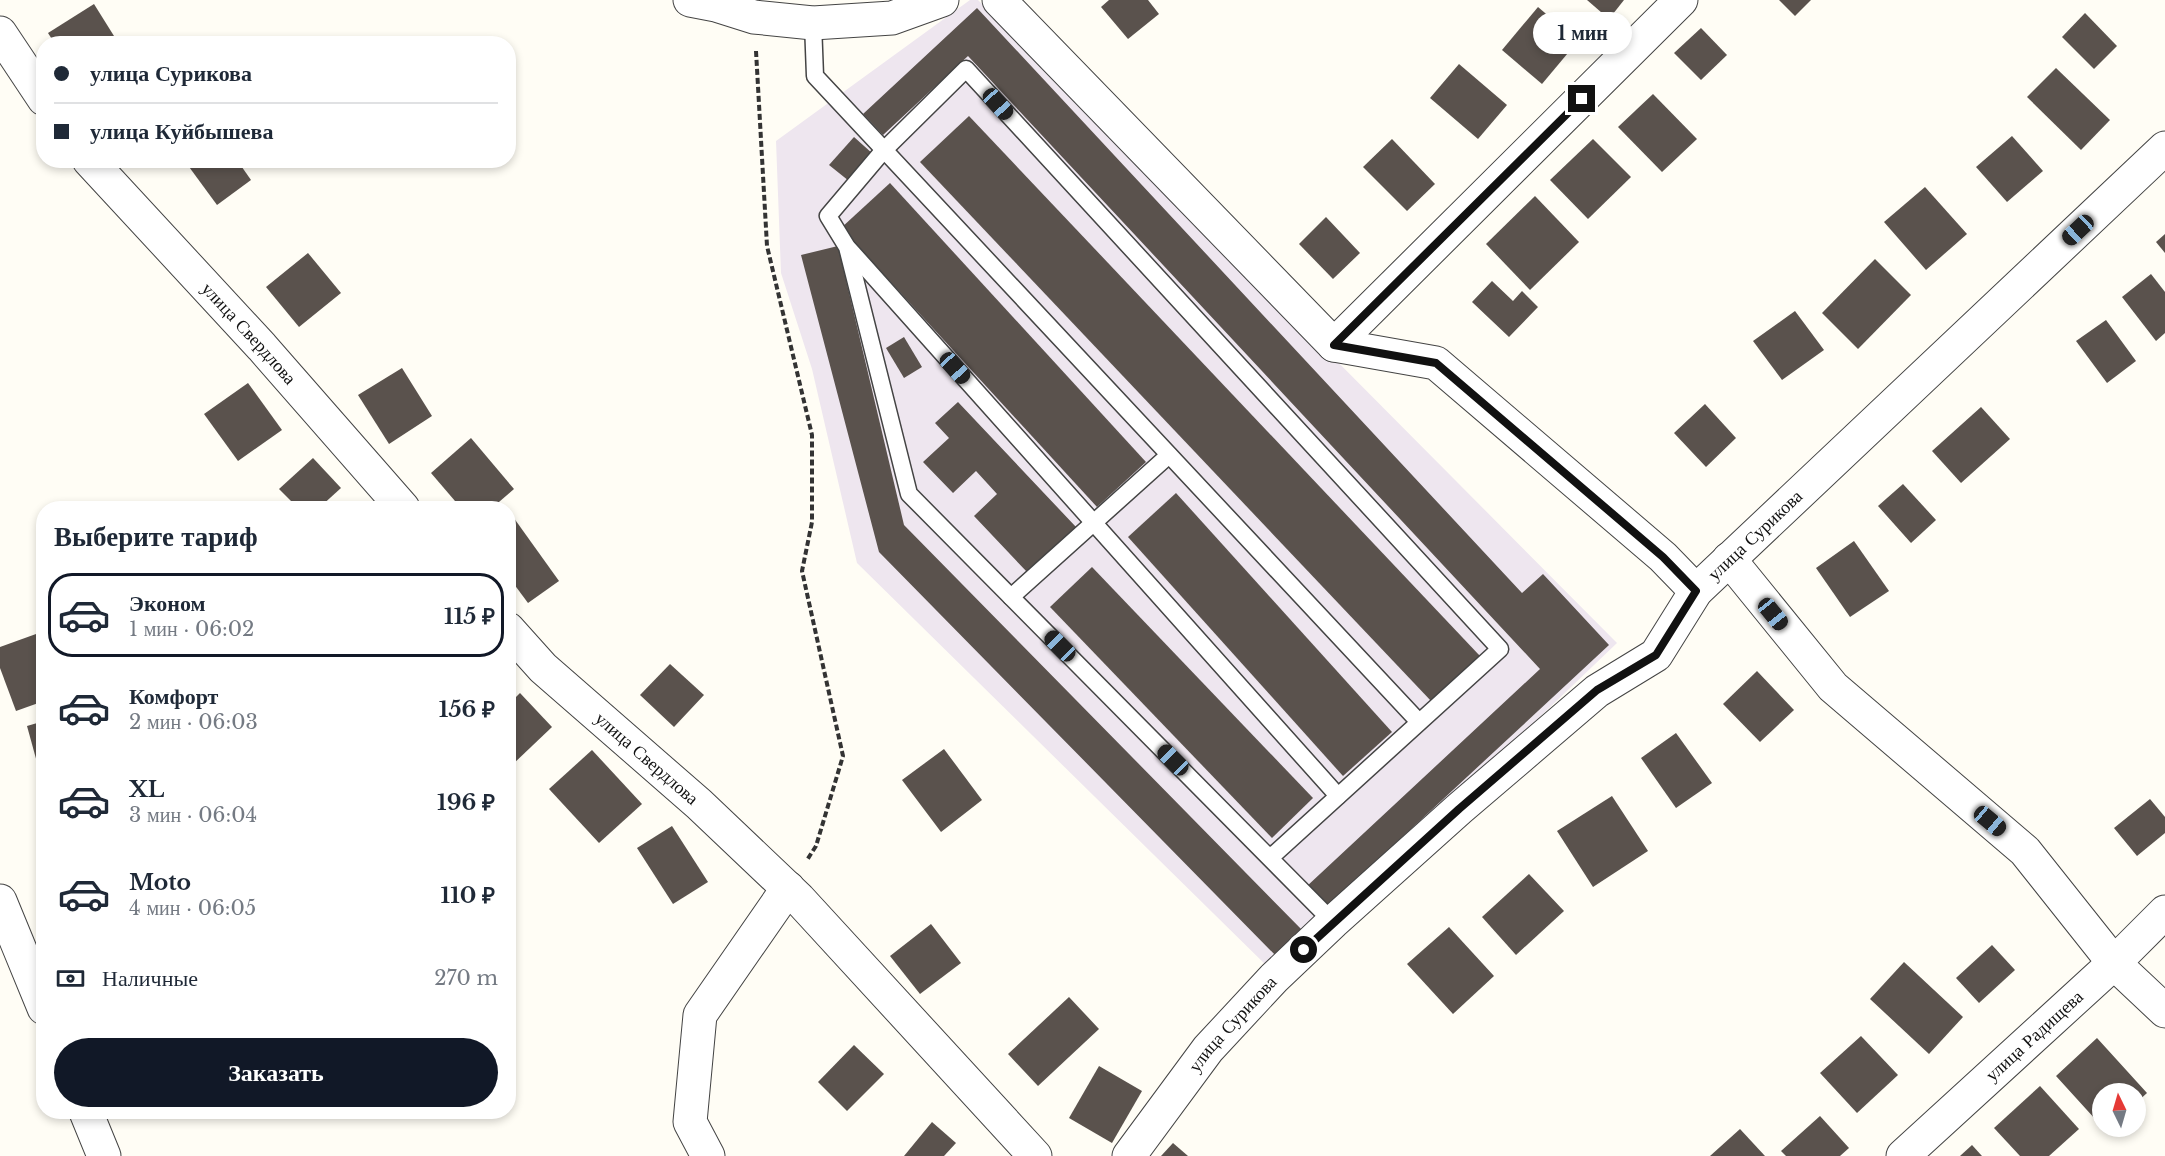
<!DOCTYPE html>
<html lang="ru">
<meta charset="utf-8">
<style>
:root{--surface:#fff;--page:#f2f2f3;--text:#1f2937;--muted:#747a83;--line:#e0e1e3;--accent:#111827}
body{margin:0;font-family:"Libre Baskerville",serif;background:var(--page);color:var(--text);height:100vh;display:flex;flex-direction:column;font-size:22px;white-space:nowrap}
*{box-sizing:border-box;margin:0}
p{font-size:20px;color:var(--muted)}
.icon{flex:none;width:33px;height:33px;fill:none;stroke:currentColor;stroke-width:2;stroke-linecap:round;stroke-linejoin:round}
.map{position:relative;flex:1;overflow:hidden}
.drawer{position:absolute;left:36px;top:501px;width:480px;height:618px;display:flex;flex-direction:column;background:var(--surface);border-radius:24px;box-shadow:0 3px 9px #0003}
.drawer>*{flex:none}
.hud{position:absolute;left:36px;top:36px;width:480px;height:132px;border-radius:24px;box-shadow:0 3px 9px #0003;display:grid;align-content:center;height:132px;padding:0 18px;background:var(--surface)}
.needle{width:39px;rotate:355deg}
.tools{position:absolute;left:2092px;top:1083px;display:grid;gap:12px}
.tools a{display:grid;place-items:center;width:54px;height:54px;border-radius:50%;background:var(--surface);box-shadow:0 3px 9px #0003;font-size:30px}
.end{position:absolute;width:27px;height:27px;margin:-14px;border:8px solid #111;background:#fff;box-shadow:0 0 0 3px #fff}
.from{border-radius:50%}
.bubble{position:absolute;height:42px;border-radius:21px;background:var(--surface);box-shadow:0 3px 9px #0003;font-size:20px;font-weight:700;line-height:42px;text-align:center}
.car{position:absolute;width:18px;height:36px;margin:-18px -9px;border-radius:8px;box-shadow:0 0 4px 2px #0007;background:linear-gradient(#222 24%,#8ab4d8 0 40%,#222 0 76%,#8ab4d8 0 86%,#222 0)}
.hud b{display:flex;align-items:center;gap:21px;height:57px;font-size:22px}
.hud b+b{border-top:2px solid var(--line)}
.hud i{width:15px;height:15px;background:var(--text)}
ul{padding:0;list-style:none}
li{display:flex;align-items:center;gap:18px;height:84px;margin:0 12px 9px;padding:0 6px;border:3px solid transparent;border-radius:24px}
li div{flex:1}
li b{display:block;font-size:22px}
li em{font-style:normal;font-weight:700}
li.selected{border-color:var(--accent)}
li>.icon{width:54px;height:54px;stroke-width:1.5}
h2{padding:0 18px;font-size:27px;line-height:72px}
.pay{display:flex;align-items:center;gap:15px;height:66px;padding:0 18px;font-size:22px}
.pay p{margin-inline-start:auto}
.action{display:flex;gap:12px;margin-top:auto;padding:12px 18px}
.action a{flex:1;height:69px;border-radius:36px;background:var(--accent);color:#fff;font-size:24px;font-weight:700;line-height:69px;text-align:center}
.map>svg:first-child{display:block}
.industrial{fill:#eee6ef}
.building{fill:#5a524d}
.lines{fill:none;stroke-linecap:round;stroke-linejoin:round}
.service-casing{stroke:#444;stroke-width:19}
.minor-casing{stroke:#444;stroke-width:35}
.path{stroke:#333;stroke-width:4;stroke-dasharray:6 3;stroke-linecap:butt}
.service{stroke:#fff;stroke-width:16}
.minor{stroke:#fff;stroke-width:33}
.route{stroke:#111;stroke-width:8}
.labels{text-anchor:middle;stroke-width:6;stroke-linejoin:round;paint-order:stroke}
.street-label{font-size:18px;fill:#111;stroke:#fff}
</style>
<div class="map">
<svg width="2165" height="1156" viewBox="0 0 2165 1156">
<rect width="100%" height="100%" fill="#fffdf5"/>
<polygon class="industrial" points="970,0 978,0 1617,643 1273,972 857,563 812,369 781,273 776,141"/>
<g class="building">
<polygon points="1109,0 1148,0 1159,14 1128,39 1101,7"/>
<polygon points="1587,0 1624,0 1609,19"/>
<polygon points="1779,0 1811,0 1795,16"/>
<polygon points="94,4 119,44 55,44 48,33"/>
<polygon points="1538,7 1578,41 1542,84 1502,50"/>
<polygon points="977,8 1522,593 1543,574 1609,645 1326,908 1306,887 1540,669 968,56 883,135 863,114"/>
<polygon points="2085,13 2117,46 2094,69 2062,37"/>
<polygon points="1701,28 1727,55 1701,80 1674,53"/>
<polygon points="1459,64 1507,105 1478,139 1430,98"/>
<polygon points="2056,68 2110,120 2081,150 2027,97"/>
<polygon points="1653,94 1697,139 1662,172 1618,127"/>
<polygon points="969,116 1480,656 1432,702 920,162"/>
<polygon points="2012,136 2043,171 2007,202 1976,167"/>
<polygon points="854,137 873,154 849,181 829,165"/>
<polygon points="1392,139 1435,184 1407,211 1363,167"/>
<polygon points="1593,139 1631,177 1588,219 1550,180"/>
<polygon points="184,160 237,160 251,180 217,205"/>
<polygon points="890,183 1146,462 1097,507 841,228"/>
<polygon points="1925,187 1967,234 1926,270 1884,222"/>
<polygon points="1535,196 1579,242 1530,290 1486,244"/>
<polygon points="1326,217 1360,253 1333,279 1299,244"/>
<polygon points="2165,234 2165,253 2156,242"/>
<polygon points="838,246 904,525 1304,932 1278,958 879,552 801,255"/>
<polygon points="308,253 341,293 299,327 266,287"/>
<polygon points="1875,259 1911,295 1858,349 1822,313"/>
<polygon points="2151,274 2165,292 2165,333 2156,341 2122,297"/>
<polygon points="1492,281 1513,301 1522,291 1538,307 1509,337 1472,302"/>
<polygon points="1795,311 1824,350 1782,380 1753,341"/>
<polygon points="2106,320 2136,361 2107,383 2076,341"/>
<polygon points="904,337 922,367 904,378 886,348"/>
<polygon points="402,368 432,416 389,444 358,395"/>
<polygon points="248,383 282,430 238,461 204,414"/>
<polygon points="958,402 1076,527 1027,572 974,516 997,494 976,471 953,493 923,462 949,438 935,423"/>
<polygon points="1705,404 1736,438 1706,467 1674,433"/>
<polygon points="1981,407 2010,439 1961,483 1932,451"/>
<polygon points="471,438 514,489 492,508 461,508 431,473"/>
<polygon points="313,458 341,488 319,508 298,508 279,489"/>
<polygon points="1903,484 1936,520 1911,543 1878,506"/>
<polygon points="1176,493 1392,732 1343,776 1128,537"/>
<polygon points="511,514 559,581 528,603 508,576 508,516"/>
<polygon points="1854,541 1889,591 1850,617 1816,568"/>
<polygon points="1092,567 1313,798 1272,838 1050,607"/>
<polygon points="36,634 44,656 44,701 16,711 0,668 0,647"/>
<polygon points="670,664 704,695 674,727 640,695"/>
<polygon points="1757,671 1794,710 1760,742 1723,704"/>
<polygon points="520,693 552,727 511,766 508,763 508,705"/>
<polygon points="44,721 44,784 43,784 27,726"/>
<polygon points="1676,733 1712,783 1676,808 1641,758"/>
<polygon points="944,749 982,800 941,832 902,780"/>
<polygon points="592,750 642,804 599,843 549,789"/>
<polygon points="1612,796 1648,851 1593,887 1557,831"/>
<polygon points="2150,799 2165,817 2165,833 2137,856 2114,828"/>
<polygon points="672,826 708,882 673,904 637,848"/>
<polygon points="1529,874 1564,911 1516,955 1482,917"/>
<polygon points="931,924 961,963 920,994 890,956"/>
<polygon points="1449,927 1494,976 1453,1014 1407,964"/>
<polygon points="1992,945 2015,970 1979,1003 1956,978"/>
<polygon points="1904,962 1963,1017 1929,1054 1870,999"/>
<polygon points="1069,997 1099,1029 1038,1086 1008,1054"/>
<polygon points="1861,1036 1898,1075 1857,1113 1820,1073"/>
<polygon points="2097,1038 2147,1093 2136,1103 2136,1094 2103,1094 2103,1126 2110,1126 2106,1131 2056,1076"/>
<polygon points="854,1045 884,1074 847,1111 818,1082"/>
<polygon points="1099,1066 1142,1091 1112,1143 1069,1118"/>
<polygon points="2040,1086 2079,1129 2049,1156 2020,1156 1994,1128"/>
<polygon points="1820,1116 1849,1148 1840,1156 1786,1156 1781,1151"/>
<polygon points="932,1122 956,1143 944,1156 904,1156"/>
<polygon points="1740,1129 1765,1156 1710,1156"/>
<polygon points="1173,1143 1188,1156 1161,1156"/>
<polygon points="1972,1145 1982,1156 1960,1156"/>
</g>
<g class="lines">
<g class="service-casing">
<g id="service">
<polyline points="813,23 815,76 1419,722"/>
<polyline points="849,249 1338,796"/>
<polyline points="1011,597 1169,455"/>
<polyline points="1270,858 1500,649 966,69 883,151 828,216 847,247 909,494 1333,922"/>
</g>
</g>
<g class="minor-casing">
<g id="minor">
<polyline points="690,0 716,5 754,17 813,23 892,18 942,0"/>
<polyline points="999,0 1334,345 1436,363 1663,557 1696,591"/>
<polyline points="0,33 44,99"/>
<path id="s1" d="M89,160L262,347L403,508"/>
<polyline points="1334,345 1681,0"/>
<polyline points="1729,559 1833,687 2025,851 2114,963 2165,1011"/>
<path id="s2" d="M508,629L543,668L699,804L799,899L1035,1156"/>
<polyline points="0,901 44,1008"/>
<polyline points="86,1112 104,1156"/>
<polyline points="708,1156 690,1122 700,1015 788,888"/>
<path id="s3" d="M1129,1156L1208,1049L1274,978L1333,922L1459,809L1597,691L1656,655L1696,591L2165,148"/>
<path id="s4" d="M1903,1156L2114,963L2165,912"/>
</g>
</g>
<polyline class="path" points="756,51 767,246 812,435 812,522 802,571 843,756 816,846 807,860"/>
<use href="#service" class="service"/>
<use href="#minor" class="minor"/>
</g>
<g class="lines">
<polyline class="route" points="1304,950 1459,809 1597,690 1656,655 1696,591 1663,557 1436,363 1334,345 1582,99"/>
</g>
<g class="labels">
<g class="street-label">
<text dy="6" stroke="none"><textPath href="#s1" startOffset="236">улица Свердлова</textPath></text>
<text dy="6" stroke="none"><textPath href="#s3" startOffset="888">улица Сурикова</textPath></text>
<text dy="6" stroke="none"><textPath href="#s2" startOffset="190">улица Свердлова</textPath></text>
<text dy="6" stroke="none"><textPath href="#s3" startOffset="168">улица Сурикова</textPath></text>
<text dy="6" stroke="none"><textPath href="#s4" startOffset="178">улица Радищева</textPath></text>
</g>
</g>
</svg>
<div class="tools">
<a><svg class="needle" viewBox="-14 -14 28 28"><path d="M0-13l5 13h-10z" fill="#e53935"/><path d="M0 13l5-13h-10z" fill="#747a83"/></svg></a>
</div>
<i class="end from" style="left:1304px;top:950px"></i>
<i class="end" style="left:1582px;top:99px"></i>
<div class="bubble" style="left:1533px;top:12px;width:99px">1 мин</div>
<i class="car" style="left:998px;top:104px;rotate:138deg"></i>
<i class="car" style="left:2078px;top:230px;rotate:227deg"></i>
<i class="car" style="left:955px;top:368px;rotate:138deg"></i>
<i class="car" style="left:1773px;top:614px;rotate:141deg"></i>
<i class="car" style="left:1060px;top:646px;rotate:315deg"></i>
<i class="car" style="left:1173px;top:760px;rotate:315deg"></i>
<i class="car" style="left:1990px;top:821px;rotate:130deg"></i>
<div class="hud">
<b><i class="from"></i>улица Сурикова</b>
<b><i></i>улица Куйбышева</b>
</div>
<section class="drawer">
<h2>Выберите тариф</h2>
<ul>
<li class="selected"><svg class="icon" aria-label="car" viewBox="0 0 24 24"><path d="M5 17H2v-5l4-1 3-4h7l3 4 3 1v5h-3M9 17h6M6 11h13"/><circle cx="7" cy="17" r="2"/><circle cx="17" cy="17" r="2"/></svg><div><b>Эконом</b><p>1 мин · 06:02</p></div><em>115 ₽</em></li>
<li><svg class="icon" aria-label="car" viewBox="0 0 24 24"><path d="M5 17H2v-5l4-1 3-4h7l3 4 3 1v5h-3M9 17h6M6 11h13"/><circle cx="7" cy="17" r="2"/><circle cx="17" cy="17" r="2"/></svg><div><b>Комфорт</b><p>2 мин · 06:03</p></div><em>156 ₽</em></li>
<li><svg class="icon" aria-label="car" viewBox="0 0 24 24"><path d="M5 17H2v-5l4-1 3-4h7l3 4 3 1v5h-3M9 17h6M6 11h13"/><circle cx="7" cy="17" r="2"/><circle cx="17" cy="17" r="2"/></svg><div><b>XL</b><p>3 мин · 06:04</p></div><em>196 ₽</em></li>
<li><svg class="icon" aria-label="car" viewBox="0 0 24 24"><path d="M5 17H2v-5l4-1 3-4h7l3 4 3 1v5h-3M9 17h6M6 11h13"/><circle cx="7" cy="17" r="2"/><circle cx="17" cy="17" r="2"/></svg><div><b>Moto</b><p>4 мин · 06:05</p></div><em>110 ₽</em></li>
</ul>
<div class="pay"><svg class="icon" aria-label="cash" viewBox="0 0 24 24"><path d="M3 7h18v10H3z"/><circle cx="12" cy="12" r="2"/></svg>Наличные<p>270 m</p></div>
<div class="action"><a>Заказать</a></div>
</section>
</div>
